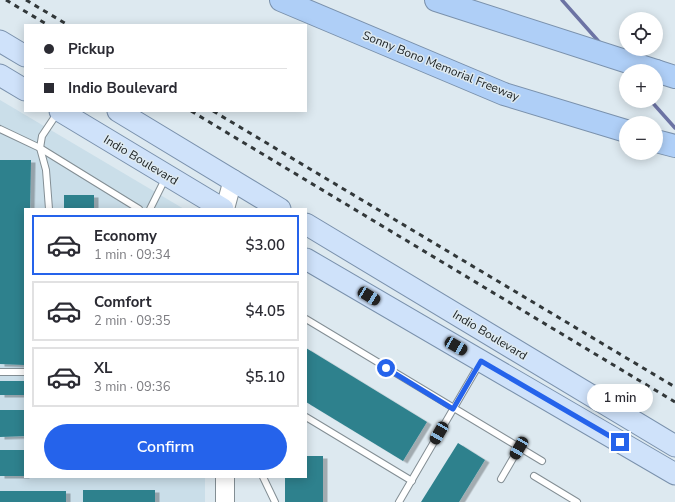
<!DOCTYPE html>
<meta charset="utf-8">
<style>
:root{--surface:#fff;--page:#f7f7f7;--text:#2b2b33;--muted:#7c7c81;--line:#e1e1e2;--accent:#2563eb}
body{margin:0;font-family:"Nunito Sans",sans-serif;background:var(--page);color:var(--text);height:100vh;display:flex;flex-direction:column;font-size:15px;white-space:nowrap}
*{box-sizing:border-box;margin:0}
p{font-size:13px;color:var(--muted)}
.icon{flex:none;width:22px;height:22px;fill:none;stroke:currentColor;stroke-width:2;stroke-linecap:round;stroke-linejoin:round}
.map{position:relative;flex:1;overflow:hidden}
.details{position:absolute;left:24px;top:208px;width:283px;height:270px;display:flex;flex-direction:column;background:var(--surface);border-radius:0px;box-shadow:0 2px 10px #0003}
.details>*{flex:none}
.guide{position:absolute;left:24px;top:24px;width:283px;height:88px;border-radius:0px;box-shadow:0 2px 10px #0003;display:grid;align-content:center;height:88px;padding:0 20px;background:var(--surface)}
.buttons{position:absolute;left:619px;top:12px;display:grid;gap:8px}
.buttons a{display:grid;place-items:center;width:44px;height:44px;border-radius:50%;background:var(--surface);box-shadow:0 2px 10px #0003;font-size:20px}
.end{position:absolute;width:18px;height:18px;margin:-9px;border:5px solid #2563eb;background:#fff;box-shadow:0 0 0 2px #fff}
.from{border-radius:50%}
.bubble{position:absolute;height:28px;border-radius:14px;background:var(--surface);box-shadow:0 2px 10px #0003;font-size:13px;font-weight:600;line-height:28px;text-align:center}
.car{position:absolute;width:12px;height:24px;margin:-12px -6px;border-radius:5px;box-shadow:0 0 3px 1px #0007;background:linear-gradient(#222 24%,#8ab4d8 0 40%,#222 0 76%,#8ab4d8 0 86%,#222 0)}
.guide b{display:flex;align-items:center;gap:14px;height:38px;font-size:15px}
.guide b+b{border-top:1px solid var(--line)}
.guide i{width:10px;height:10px;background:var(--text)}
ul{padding:7px 0 0;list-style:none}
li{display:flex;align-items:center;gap:12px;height:60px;margin:0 8px 6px;padding:0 12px;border:2px solid var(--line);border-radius:0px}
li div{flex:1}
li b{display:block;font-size:15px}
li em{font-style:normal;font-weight:600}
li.selected{border-color:var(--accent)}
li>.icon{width:36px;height:36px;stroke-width:1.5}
.action{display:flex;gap:8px;margin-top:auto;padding:8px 20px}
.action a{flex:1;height:46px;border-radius:24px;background:var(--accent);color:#fff;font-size:16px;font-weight:600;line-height:46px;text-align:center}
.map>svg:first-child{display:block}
.built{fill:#cadee9}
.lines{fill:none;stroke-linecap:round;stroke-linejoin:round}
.stream{stroke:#6c73a4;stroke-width:3.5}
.building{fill:#2d818d;filter:url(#shadow)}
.service-casing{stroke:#838e94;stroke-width:8}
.secondary-casing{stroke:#838e94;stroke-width:20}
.primary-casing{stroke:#7a91ac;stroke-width:23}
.motorway-casing{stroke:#7a91ac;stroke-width:24}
.service{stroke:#fff;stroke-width:6}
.secondary{stroke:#fff;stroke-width:18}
.primary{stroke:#cfe2fa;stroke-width:21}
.motorway{stroke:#afcff7;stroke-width:22}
.rail{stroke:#32383a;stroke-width:3;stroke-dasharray:5 5;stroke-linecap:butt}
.route{stroke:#2563eb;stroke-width:5}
.labels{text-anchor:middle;stroke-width:3;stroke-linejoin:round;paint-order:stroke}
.street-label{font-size:12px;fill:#191e20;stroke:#dde9f0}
</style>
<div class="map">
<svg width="675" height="502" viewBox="0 0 675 502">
<defs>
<filter id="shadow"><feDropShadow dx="4.5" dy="2.5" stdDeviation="0" flood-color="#0004"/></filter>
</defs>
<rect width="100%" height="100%" fill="#dde9f0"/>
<polygon class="built" points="0,100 184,209 25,209 25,477 205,477 205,502 0,502"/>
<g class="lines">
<g class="stream">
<polyline points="562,0 601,44"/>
<polyline points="651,101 675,128"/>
</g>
</g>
<g class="building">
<polygon points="0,160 31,160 30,209 25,209 25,365 0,364"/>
<rect x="64" y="195" width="30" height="14"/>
<polygon points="306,348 427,422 403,461 306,402"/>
<rect x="0" y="381" width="25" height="14"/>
<polygon points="0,410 25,410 25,436 0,437"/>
<polygon points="458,443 485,460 459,502 421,502"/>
<rect x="0" y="450" width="25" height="26"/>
<polygon points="306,456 323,456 323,502 285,502 285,477 306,477"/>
<rect x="83" y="490" width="72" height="12"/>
<rect x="0" y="491" width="66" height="11"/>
</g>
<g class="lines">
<g class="service-casing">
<g id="service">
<polyline points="0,129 40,148 139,209"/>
<polyline points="49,209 46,170 40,148 42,136 58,112"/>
<polyline points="150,209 165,179"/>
<polyline points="306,319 542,461"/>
<polyline points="0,372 25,372"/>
<polyline points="306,417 412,481"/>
<polyline points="534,476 577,502"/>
<polyline points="263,477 275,502"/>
<polyline points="501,479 519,448"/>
<polyline points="399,502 480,363"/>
</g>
</g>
<g class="secondary-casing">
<g id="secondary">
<polyline points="225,209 233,179"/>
<polyline points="225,477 225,502"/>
</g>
</g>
<g class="primary-casing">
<g id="primary">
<polyline points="0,41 25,56"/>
<polyline points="0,75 25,90"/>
<polyline points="60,111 223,209"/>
<polyline points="118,111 280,209"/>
<polyline points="306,224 675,446"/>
<polyline points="306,259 675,474"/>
</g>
</g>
<g class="motorway-casing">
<g id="motorway">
<polyline points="281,0 504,94 626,131"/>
<polyline points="436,0 656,71"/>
<polyline points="656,71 675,77"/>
<polyline points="656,141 675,146"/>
</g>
</g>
<use href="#service" class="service"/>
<use href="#secondary" class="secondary"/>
<use href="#primary" class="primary"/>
<use href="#motorway" class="motorway"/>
<g class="rail">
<polyline points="6,0 48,25"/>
<polyline points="26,0 68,25"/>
<polyline points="191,111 675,402"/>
<polyline points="213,111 675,387"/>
</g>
</g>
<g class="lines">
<polyline class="route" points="386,368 453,409 481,361 620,442"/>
</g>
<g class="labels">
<g class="street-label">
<text transform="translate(441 66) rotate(22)" y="4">Sonny Bono Memorial Freeway</text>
<text transform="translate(141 160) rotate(31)" y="4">Indio Boulevard</text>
<text transform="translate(490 335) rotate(31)" y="4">Indio Boulevard</text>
</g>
</g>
</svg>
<div class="buttons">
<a><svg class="icon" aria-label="locate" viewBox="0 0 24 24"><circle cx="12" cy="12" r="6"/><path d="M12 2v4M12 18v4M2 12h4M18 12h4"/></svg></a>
<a>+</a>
<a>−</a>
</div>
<i class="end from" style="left:386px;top:368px"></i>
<i class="end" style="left:620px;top:442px"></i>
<div class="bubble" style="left:587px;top:384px;width:66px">1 min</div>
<i class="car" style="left:369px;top:296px;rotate:121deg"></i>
<i class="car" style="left:456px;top:346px;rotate:120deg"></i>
<i class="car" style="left:439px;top:433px;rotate:210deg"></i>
<i class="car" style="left:519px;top:448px;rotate:210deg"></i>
<div class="guide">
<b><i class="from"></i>Pickup</b>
<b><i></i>Indio Boulevard</b>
</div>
<section class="details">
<ul>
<li class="selected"><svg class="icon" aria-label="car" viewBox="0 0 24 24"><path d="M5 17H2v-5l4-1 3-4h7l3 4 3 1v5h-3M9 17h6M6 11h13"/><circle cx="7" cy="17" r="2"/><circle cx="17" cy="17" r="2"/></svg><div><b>Economy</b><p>1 min · 09:34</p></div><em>$3.00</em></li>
<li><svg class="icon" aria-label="car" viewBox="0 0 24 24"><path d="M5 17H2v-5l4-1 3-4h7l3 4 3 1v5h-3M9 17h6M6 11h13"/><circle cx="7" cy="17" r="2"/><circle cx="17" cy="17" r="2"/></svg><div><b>Comfort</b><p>2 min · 09:35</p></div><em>$4.05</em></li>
<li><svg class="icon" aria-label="car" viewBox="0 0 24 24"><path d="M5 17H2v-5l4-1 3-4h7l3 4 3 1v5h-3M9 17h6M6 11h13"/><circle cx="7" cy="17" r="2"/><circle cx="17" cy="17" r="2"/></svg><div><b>XL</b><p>3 min · 09:36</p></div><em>$5.10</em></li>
</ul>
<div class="action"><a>Confirm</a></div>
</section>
</div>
